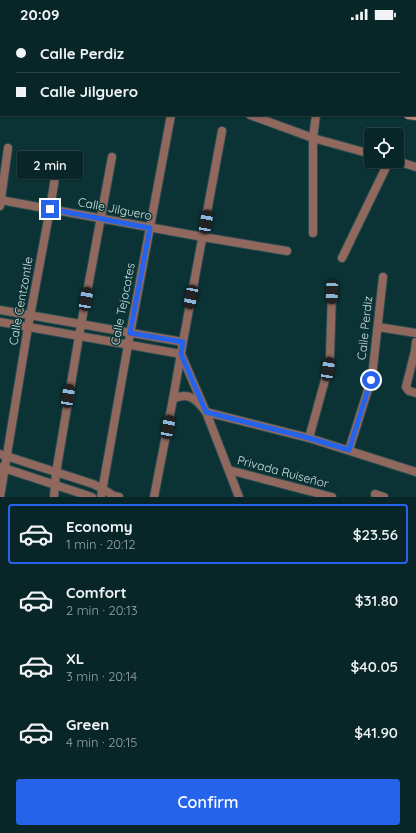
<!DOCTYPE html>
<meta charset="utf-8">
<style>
:root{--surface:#082627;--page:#163233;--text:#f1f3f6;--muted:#98a5a7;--line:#294344;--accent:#2563eb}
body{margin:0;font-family:Quicksand,sans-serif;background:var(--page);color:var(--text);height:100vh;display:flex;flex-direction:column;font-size:15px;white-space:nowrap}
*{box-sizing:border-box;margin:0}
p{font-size:13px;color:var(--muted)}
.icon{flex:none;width:22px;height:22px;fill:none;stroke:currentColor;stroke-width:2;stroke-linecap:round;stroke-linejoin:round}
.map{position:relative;height:469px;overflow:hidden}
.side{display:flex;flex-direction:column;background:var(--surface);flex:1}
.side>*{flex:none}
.guide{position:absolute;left:0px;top:0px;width:416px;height:88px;box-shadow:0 1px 3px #0004,0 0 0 1px var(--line);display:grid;align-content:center;height:88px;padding:0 16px;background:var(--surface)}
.buttons{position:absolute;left:364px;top:100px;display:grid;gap:8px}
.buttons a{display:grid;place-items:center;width:40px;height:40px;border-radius:4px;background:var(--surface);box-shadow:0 1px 3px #0004,0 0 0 1px var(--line);font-size:20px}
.end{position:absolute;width:18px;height:18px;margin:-9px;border:5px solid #2563eb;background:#fff;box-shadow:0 0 0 2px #fff}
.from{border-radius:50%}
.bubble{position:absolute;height:28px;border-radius:4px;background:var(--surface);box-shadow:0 1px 3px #0004,0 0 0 1px var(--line);font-size:13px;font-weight:600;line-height:28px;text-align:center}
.car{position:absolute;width:12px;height:24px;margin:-12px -6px;border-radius:5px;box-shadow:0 0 3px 1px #0007;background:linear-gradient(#222 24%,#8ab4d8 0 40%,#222 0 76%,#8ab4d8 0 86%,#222 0)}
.guide b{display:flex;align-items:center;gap:14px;height:38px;font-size:15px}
.guide b+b{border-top:1px solid var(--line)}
.guide i{width:10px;height:10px;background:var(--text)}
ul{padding:7px 0 0;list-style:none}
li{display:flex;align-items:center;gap:12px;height:60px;margin:0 8px 6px;padding:0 8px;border:2px solid transparent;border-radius:4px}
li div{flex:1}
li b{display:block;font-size:15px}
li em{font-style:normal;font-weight:600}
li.on{border-color:var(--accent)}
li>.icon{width:36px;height:36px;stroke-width:1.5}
.primary-button{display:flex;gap:8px;margin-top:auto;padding:8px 16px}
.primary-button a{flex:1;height:46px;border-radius:4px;background:var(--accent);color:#fff;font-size:16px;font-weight:600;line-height:46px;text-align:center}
.status{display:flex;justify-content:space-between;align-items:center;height:28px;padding:0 20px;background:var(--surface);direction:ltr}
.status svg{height:11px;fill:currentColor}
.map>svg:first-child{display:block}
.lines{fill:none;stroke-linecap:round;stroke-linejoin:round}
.street-casing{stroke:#2a4e50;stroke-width:10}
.secondary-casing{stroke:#2a4e50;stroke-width:10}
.street{stroke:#91685e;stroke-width:8}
.secondary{stroke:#cb897a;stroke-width:8}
.route{stroke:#2563eb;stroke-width:5}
.labels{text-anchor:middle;stroke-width:3;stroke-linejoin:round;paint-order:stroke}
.street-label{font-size:12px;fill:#cde1e2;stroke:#0b3234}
</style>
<div class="status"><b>20:09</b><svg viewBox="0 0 49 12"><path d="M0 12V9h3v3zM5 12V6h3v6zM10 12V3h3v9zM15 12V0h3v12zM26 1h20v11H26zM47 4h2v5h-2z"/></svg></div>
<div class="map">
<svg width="416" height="469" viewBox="0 0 416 469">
<rect width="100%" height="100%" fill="#0b3234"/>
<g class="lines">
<g class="street-casing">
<g id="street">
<polyline points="147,0 148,1"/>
<polyline points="198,1 198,0"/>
<polyline points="242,1 242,0"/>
<polyline points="294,1 294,0"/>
<polyline points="330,1 330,0"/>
<polyline points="415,58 416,52"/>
<polyline points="250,87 313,110 371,126"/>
<polyline points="397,133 416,139"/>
<polyline points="0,172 203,209 287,223"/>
<polyline points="0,178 8,120"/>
<polyline points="313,205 313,110 316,87"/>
<polyline points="342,230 389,133"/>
<polyline points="0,282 183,314"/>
<polyline points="0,294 181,326 206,384 239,469"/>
<polyline points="378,299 416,305"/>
<polyline points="416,314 415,323 406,359 409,363 416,365"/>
<path d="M173,371C189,363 197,372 206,384L309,410L416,444"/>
<polyline points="309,410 328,341 330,328 332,264"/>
<polyline points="349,422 371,352 373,340 383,249"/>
<polyline points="0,426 93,456 103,461 114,468 119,469"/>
<polyline points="1,439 92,469"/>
<polyline points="229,442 332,469"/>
<polyline points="375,466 384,469"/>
<polyline points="0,469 28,299 50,181 58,131"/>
<polyline points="54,469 56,445 79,308 112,129"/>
<polyline points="101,469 128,317 171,87"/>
<polyline points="154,469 173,371 183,314 222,103"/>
</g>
</g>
<g class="secondary-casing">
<g id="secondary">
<polyline points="0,67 1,67"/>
<polyline points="408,87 416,88"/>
</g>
</g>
<use href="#street" class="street"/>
<use href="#secondary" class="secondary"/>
</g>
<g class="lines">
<polyline class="route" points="50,181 150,200 130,305 183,314 181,326 206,384 309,410 349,422 371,352"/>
</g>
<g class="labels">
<g class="street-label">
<text transform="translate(115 181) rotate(11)" y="4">Calle Jilguero</text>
<text transform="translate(21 273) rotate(-80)" y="4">Calle Centzontle</text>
<text transform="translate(123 276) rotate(-79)" y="4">Calle Tejocotes</text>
<text transform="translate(365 300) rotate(-84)" y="4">Calle Perdiz</text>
<text transform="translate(283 444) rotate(15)" y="4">Privada Ruiseñor</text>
</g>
</g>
</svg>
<div class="buttons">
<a><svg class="icon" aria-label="locate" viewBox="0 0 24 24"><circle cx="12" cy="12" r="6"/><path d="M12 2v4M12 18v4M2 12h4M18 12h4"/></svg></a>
</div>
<i class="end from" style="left:371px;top:352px"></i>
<i class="end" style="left:50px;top:181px"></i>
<div class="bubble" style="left:17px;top:123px;width:66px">2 min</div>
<i class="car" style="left:206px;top:194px;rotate:10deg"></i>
<i class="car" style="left:332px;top:264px;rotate:182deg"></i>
<i class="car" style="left:191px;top:269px;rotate:191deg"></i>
<i class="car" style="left:86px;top:271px;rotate:10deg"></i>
<i class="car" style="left:328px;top:341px;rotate:9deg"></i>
<i class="car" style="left:68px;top:368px;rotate:9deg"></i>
<i class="car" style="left:168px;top:399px;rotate:11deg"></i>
<div class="guide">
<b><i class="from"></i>Calle Perdiz</b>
<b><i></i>Calle Jilguero</b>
</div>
</div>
<section class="side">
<ul>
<li class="on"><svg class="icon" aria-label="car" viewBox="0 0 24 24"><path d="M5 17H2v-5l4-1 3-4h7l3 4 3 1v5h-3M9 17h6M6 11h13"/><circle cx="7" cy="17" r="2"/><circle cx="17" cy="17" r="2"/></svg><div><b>Economy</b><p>1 min · 20:12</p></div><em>$23.56</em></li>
<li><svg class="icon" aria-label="car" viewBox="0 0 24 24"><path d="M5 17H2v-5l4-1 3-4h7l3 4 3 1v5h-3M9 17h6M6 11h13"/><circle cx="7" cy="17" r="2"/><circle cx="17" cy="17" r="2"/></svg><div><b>Comfort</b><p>2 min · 20:13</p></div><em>$31.80</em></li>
<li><svg class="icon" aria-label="car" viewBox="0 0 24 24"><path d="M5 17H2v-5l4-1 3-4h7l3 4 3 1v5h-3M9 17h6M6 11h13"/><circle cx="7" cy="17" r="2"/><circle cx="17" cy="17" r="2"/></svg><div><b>XL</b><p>3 min · 20:14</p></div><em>$40.05</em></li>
<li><svg class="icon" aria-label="car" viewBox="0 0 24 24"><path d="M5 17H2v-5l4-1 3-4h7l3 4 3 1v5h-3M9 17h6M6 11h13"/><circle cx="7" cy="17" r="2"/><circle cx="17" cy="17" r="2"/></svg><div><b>Green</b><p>4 min · 20:15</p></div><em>$41.90</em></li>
</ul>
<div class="primary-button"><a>Confirm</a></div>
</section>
